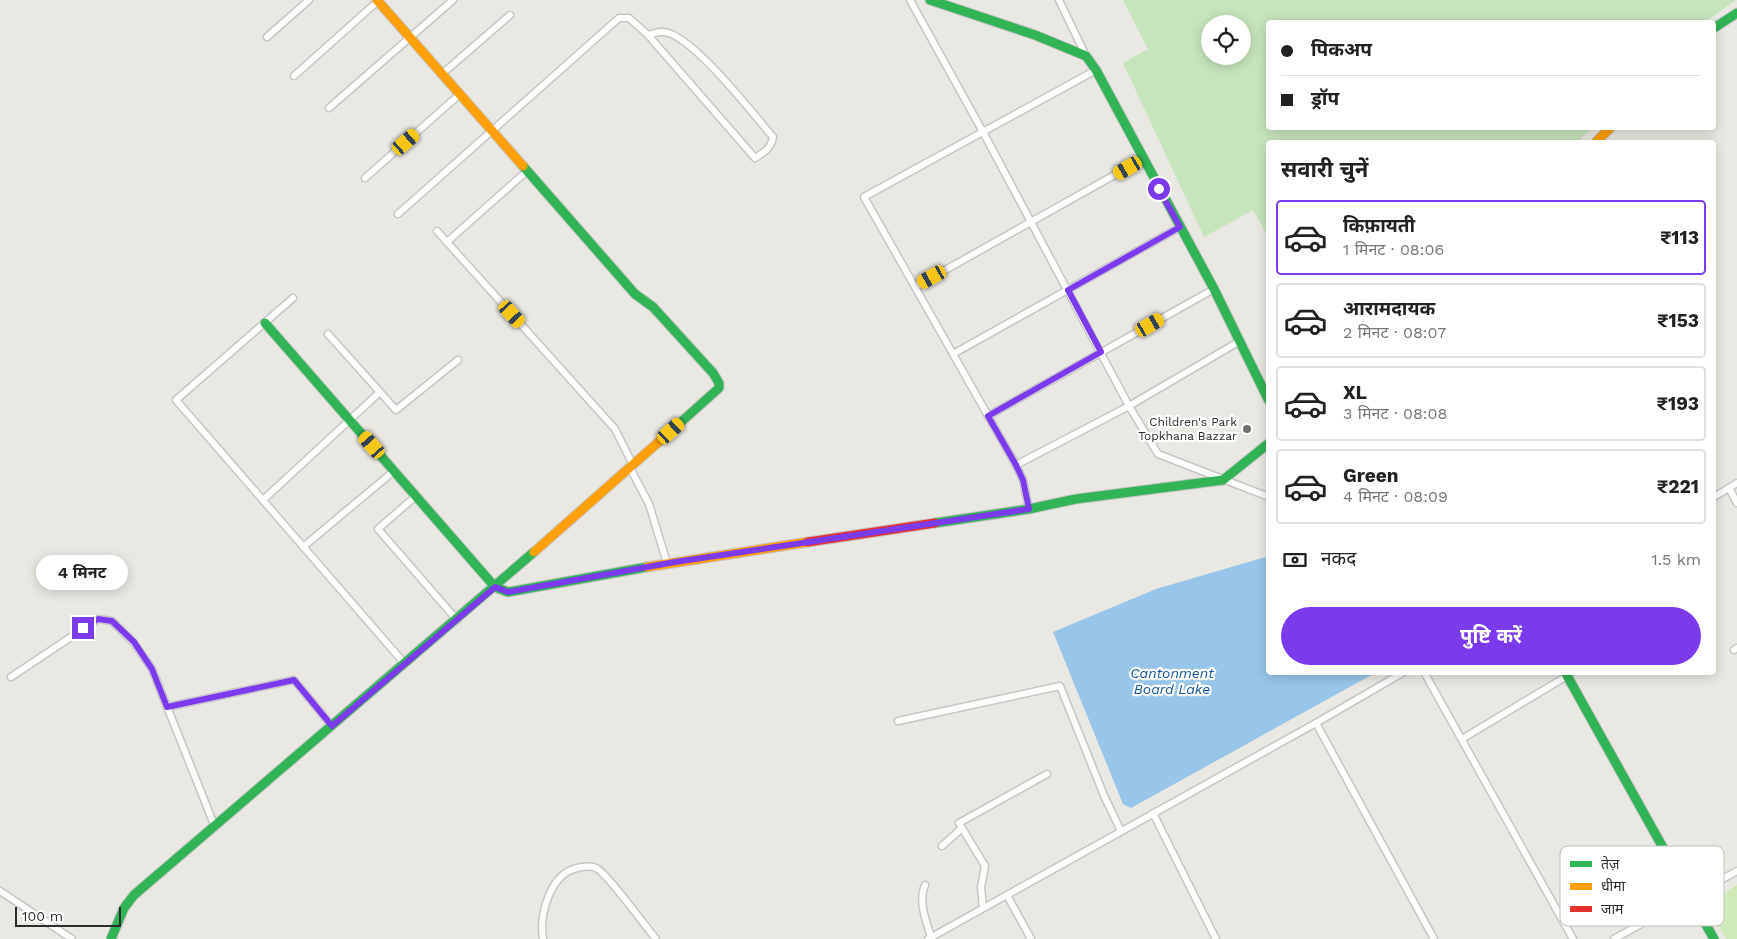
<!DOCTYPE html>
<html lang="hi">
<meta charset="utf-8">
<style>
:root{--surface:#fff;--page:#f6f6f6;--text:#222;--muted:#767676;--line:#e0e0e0;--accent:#7c3aed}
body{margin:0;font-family:"Work Sans","Noto Sans Devanagari",sans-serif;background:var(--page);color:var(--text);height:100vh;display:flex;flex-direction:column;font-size:19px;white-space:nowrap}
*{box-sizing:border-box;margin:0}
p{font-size:16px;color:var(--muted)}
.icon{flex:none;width:28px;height:28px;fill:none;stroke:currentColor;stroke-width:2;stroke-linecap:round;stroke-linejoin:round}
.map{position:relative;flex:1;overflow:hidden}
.sheet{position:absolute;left:1266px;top:140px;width:450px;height:535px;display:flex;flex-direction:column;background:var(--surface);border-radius:5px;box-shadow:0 2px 12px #0003}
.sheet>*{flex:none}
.top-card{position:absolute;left:1266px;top:20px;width:450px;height:110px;border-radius:5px;box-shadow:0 2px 12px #0003;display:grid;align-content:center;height:110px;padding:0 15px;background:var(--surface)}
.controls{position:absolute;left:1201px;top:15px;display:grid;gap:10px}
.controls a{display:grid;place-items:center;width:50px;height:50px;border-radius:50%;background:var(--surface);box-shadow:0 2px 12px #0003;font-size:25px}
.scale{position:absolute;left:15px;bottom:12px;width:106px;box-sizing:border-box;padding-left:5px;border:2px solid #2c2c2c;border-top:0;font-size:14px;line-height:18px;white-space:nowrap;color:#2c2c2c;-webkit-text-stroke:4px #fff;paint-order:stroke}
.end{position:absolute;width:22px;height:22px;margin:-11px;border:6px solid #7c3aed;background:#fff;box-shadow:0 0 0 2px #fff}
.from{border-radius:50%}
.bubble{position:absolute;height:35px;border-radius:18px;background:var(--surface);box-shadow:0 2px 12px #0003;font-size:16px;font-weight:700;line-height:35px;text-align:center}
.car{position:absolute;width:15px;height:30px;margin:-15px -8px;border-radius:6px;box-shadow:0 0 4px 1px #0007;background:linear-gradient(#f5c518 24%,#345 0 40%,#f5c518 0 76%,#345 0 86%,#f5c518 0)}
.top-card b{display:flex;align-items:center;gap:18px;height:48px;font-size:19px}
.top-card b+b{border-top:1px solid var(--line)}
.top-card i{width:12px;height:12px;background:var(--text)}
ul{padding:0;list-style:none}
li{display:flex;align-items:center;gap:15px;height:75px;margin:0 10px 8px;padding:0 5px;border:2px solid var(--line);border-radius:5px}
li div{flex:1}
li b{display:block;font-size:19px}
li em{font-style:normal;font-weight:700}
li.active{border-color:var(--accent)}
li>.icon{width:45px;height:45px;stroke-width:1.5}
h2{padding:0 15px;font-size:22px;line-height:60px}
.pay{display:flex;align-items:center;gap:12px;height:55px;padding:0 15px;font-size:19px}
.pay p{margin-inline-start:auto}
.cta{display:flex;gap:10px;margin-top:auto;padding:10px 15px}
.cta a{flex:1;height:58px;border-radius:30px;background:var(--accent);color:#fff;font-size:20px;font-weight:700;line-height:58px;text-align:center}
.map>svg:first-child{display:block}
.green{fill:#c6e5bc;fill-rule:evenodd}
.pitch{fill:#cfe9b9}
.water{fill:#97c6ea}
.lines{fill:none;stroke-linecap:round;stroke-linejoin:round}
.street-casing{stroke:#c7c6c7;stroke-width:9}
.fast-casing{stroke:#c7c6c7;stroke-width:11}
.slow-casing{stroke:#c7c6c7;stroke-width:11}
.jam-casing{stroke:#c7c6c7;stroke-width:11}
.street{stroke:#fcfcfb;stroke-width:6}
.fast{stroke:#30b455;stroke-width:9}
.slow{stroke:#ff9f0a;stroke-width:9}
.jam{stroke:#e5322d;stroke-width:9}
.route{stroke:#7c3aed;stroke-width:6}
.poi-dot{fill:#6e6e6c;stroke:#fff;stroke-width:2}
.labels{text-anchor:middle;stroke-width:4.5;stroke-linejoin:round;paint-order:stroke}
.poi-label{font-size:12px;fill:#2c2c2c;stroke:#fff;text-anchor:end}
.water-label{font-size:14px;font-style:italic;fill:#10549c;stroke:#fff}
.key{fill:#fff;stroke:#c0c0c0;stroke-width:1}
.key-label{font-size:14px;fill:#2c2c2c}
</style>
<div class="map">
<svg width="1737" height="939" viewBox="0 0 1737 939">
<rect width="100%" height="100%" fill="#eae8e2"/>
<path class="green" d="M1123,0H1736L1705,22H1269V128H1592L1577,142H1269V238L1253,210L1204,237L1123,63L1148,49ZM1210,24H1242V56H1210Z"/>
<polygon class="pitch" points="1737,885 1737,939 1726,939 1706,903"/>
<polygon class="water" points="1269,556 1269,672 1375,673 1131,808 1123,804 1053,632 1156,589"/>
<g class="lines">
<g class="street-casing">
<g id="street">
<polyline points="910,0 983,132 1129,406 1158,454 1269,497"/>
<polyline points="1059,0 1086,56"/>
<polyline points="267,37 309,0"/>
<polyline points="442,74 510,15"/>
<polyline points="294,76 378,1"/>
<polyline points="329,108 453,0"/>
<polyline points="365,178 460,94"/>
<path d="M398,214L619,18H629L648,35L755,158C765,152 771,148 773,137C754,115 690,32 663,32C659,31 653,34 648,35"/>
<polyline points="437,231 615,429 633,465"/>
<polyline points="447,242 527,171"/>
<polyline points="915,287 1143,159"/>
<polyline points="293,298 176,400 405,664"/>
<polyline points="328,334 396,410 458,360"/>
<polyline points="953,354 1180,227"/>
<polyline points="988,416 1214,289"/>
<polyline points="1016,465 1129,406 1240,341"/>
<polyline points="630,468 649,504 667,563"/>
<polyline points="1729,488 1737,503"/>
<polyline points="416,496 378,529 457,620"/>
<polyline points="1714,497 1737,483"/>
<polyline points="263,500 380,392"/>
<polyline points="1029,509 1023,480 1016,465 864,197 1096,70"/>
<polyline points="303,547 394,471"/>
<polyline points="1734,650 1737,648"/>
<polyline points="1424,672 1573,939"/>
<polyline points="11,677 98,619 112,621 134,643 152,669 215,827"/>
<polyline points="167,707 294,680 332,726"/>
<polyline points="898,721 1060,686 1105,798 1121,831"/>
<polyline points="1316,723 1434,939"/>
<polyline points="1462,739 1567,676"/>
<polyline points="1153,813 1216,939"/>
<polyline points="942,846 962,828"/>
<path d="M925,885C918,901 926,921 931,937"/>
<polyline points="0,891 72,939"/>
<polyline points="1007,895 1031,939"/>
<polyline points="983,908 981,887 985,866 959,823 1047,774"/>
<path d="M543,939C539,915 550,874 577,868C583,867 590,865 596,868C606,872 646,927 656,939"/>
<polyline points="928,939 1316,723 1404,672"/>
<polyline points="1614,939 1737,871"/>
</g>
</g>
<g class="fast-casing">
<g id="fast">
<polyline points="930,0 1035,35 1086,56 1096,70 1214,289 1269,401"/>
<polyline points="1714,28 1737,13"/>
<polyline points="523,166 635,294 653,307 713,373 719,383 719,388 671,431"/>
<polyline points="265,323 495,587 508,592 647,567"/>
<polyline points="935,523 1029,509 1076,499 1223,480 1269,443"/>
<polyline points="1565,672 1714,939"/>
<polyline points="111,939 124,908 134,895 534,552"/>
</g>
</g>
<g class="slow-casing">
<g id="slow">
<polyline points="377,0 523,166"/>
<polyline points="1596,142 1610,128"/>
<polyline points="534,552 671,431"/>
<polyline points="647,567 808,542"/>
</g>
</g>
<g class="jam-casing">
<polyline id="jam" points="808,542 935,523"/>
</g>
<use href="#street" class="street"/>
<use href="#fast" class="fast"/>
<use href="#slow" class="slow"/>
<use href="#jam" class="jam"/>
</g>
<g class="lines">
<polyline class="route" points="83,628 98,619 112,621 134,642 152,669 167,707 294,680 332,726 495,587 508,592 675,562 1029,509 1023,480 1016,465 988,416 1101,352 1068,290 1180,227 1159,189"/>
</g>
<circle class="poi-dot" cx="1247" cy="429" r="5"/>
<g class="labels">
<g class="poi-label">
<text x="1237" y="426">Children's Park<tspan x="1237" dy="14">Topkhana Bazzar</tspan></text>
</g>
<g class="water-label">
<text x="1172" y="678">Cantonment<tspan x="1172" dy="16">Board Lake</tspan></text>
</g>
</g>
<rect x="1560" y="846" width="164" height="80" rx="8" class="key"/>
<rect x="1570" y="861" width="22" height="6" fill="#30b455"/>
<rect x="1570" y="883" width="22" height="7" fill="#ff9f0a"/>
<rect x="1570" y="906" width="22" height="6" fill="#e5322d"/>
<g class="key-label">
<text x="1601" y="869">तेज़</text>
<text x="1601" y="891">धीमा</text>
<text x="1601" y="914">जाम</text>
</g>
</svg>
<div class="controls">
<a><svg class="icon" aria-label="locate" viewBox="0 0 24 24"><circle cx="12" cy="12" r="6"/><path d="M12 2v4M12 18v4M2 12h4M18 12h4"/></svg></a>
</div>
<div class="scale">100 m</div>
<i class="end from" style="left:1159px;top:189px"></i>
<i class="end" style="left:83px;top:628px"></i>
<div class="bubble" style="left:36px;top:555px;width:92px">4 मिनट</div>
<i class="car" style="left:406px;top:142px;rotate:49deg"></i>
<i class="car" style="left:1128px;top:168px;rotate:240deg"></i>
<i class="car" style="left:932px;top:277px;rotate:241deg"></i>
<i class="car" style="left:512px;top:314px;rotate:138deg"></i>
<i class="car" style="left:1150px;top:325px;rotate:60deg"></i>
<i class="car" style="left:671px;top:431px;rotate:48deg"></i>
<i class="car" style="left:372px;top:445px;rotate:319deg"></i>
<div class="top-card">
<b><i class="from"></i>पिकअप</b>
<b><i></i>ड्रॉप</b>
</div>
<section class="sheet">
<h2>सवारी चुनें</h2>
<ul>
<li class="active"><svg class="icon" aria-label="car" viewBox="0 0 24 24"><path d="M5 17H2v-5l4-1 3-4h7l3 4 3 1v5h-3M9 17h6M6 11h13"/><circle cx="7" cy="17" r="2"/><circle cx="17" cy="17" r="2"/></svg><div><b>किफ़ायती</b><p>1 मिनट · 08:06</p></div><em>₹113</em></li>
<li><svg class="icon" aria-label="car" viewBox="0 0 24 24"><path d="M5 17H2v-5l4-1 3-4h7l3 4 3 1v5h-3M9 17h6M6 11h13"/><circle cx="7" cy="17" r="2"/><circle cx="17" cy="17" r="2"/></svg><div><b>आरामदायक</b><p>2 मिनट · 08:07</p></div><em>₹153</em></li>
<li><svg class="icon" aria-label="car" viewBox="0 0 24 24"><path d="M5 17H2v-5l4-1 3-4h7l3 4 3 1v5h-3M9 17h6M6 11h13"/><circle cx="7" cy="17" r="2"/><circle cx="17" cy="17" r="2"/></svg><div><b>XL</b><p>3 मिनट · 08:08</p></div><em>₹193</em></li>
<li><svg class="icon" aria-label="car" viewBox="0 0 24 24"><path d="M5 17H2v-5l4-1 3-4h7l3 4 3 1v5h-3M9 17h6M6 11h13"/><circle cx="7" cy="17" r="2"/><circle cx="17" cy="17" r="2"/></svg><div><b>Green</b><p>4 मिनट · 08:09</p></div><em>₹221</em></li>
</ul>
<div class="pay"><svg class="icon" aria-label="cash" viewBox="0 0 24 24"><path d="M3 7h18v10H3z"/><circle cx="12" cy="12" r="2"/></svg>नकद<p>1.5 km</p></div>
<div class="cta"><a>पुष्टि करें</a></div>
</section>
</div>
